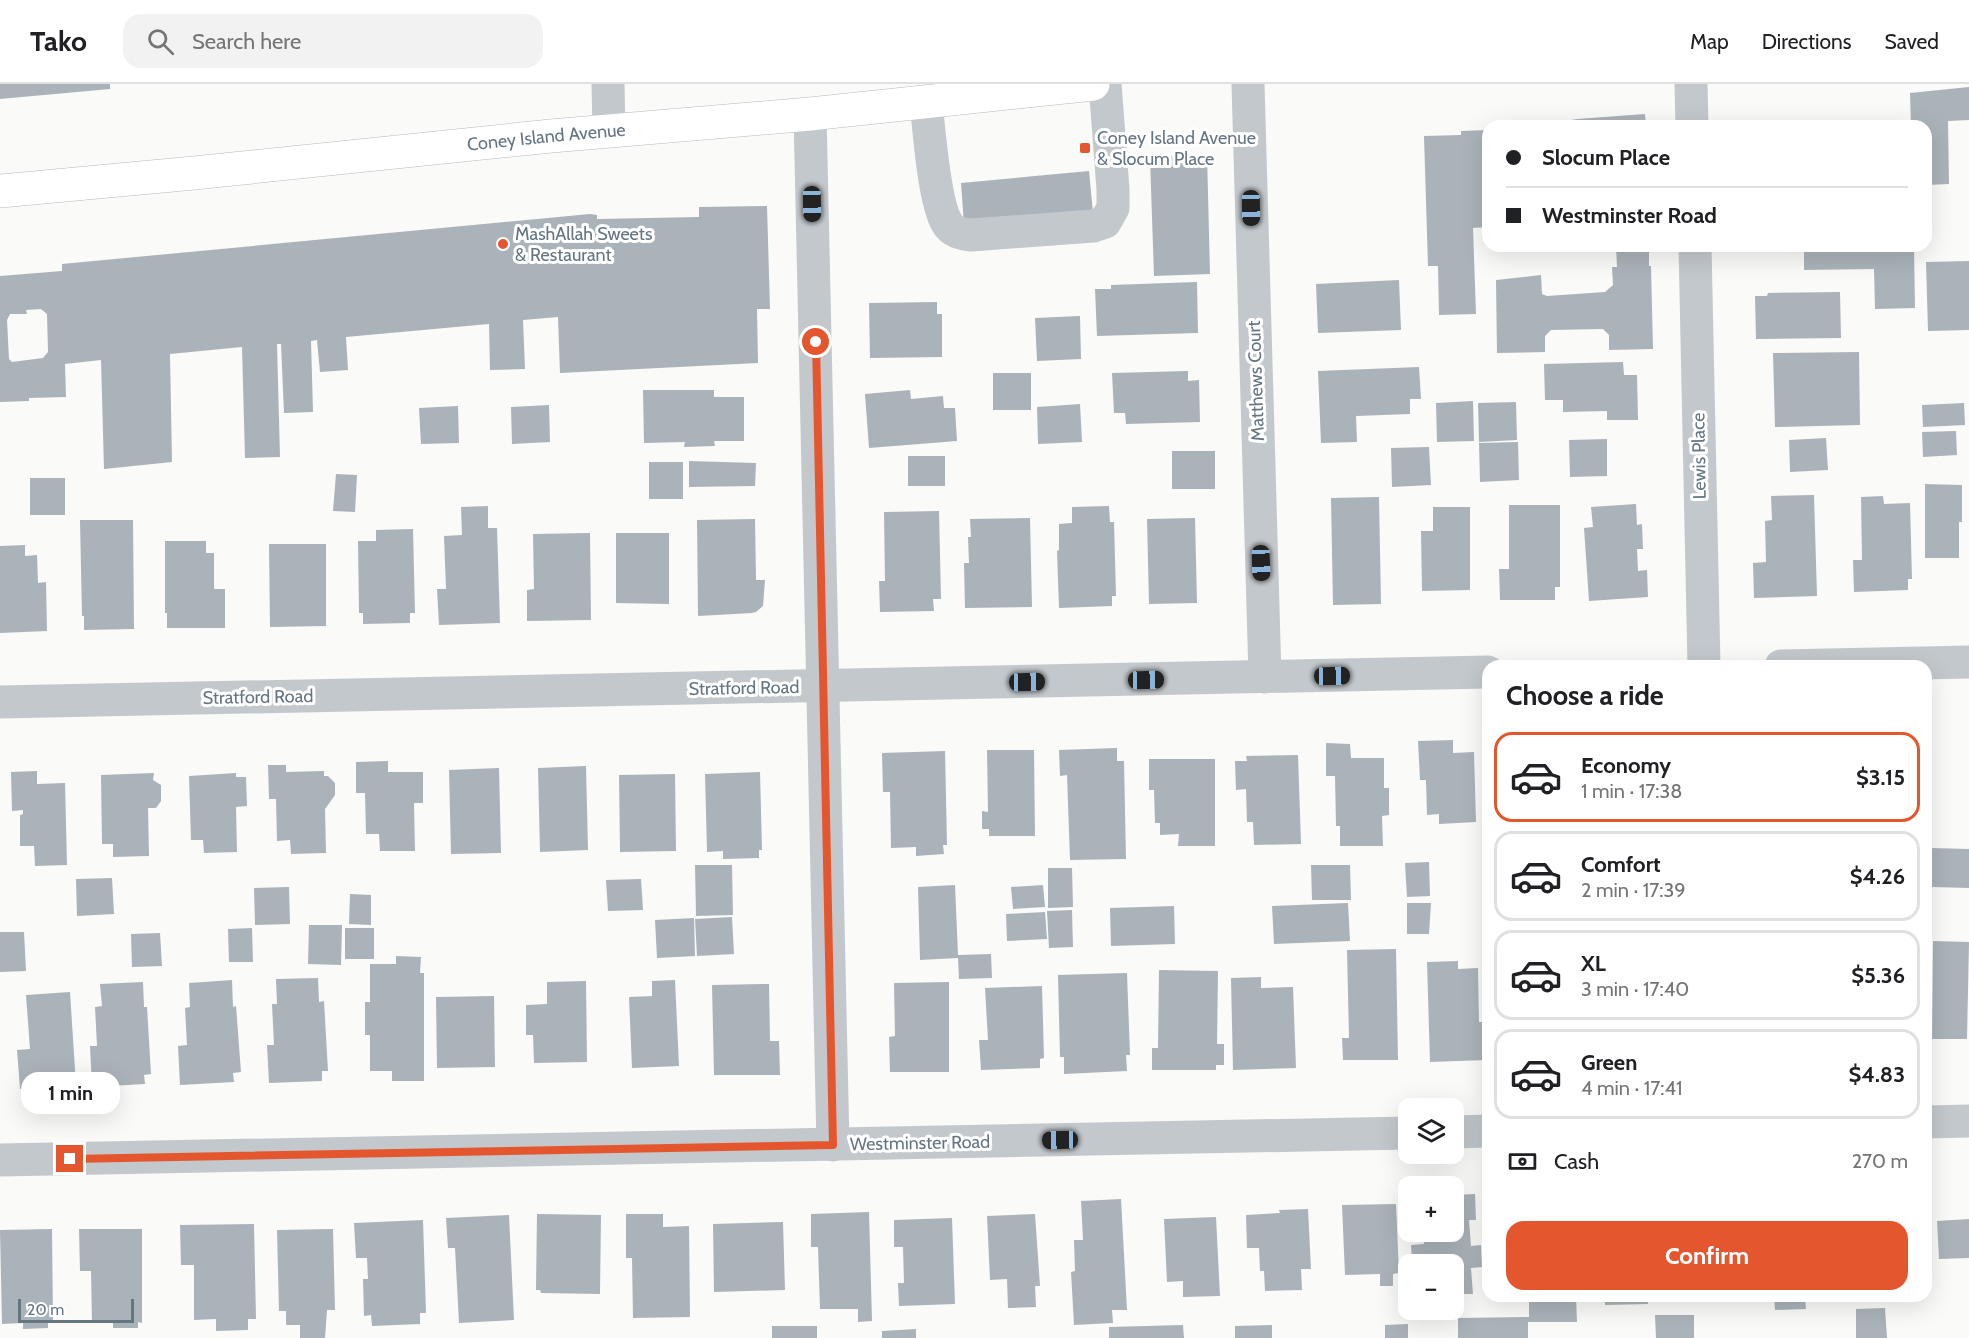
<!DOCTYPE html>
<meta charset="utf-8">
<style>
:root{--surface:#fff;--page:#f2f2f2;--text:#202124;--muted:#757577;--line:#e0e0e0;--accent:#e4572e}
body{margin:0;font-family:Cabin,sans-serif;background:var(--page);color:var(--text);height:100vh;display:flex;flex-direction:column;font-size:22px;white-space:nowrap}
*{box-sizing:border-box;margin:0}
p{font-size:20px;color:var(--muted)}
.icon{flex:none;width:33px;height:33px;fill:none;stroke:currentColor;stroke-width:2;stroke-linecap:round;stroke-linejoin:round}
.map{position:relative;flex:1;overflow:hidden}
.sheet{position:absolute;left:1482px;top:576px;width:450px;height:642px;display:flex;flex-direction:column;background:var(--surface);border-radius:18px;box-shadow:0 6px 24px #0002}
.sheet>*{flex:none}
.guide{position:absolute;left:1482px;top:36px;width:450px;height:132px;border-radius:18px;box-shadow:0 6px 24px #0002;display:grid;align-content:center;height:132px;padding:0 24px;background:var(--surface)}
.tools{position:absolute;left:1398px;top:1014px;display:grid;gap:12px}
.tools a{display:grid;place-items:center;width:66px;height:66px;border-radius:12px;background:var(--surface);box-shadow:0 6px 24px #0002;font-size:30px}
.scale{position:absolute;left:18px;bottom:15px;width:116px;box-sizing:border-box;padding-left:6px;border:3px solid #657683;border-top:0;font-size:16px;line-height:21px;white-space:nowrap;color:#657683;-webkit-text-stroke:4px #fff;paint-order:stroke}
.end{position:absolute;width:27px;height:27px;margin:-14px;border:8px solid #e4572e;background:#fff;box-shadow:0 0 0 3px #fff}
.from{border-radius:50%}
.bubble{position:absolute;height:42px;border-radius:18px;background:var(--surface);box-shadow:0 6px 24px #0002;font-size:20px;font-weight:800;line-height:42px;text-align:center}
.car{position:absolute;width:18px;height:36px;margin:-18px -9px;border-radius:8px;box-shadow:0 0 4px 2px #0007;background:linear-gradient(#222 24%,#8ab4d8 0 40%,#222 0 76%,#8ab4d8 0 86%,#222 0)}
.guide b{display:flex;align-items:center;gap:21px;height:57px;font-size:22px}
.guide b+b{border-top:2px solid var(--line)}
.guide i{width:15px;height:15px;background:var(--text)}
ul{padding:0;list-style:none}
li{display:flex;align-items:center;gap:18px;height:90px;margin:0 12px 9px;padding:0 12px;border:3px solid var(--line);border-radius:18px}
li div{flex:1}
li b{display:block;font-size:22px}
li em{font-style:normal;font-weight:800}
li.current{border-color:var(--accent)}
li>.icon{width:54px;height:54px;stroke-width:1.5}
h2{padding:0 24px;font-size:27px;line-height:72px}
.pay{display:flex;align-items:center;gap:15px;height:66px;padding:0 24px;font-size:22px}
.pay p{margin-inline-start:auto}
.cta{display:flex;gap:12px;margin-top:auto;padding:12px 24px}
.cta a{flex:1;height:69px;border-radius:18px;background:var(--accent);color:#fff;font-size:24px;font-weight:800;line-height:69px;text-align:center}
header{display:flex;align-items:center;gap:36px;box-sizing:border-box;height:84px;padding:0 30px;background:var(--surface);border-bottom:2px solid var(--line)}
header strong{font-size:28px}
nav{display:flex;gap:33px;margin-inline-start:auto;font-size:21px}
.search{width:420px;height:54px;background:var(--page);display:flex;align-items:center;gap:15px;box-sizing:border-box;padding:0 21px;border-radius:18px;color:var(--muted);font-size:22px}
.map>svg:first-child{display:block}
.building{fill:#aab3b9;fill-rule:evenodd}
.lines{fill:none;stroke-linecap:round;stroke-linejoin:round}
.major-casing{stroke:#b5babe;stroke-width:34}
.minor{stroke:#c3c8cc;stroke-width:33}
.major{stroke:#fff;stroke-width:33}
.route{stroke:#e4572e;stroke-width:8}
.poi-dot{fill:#e4572e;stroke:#fff;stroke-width:2}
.labels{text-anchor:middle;stroke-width:6;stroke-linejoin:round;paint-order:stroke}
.street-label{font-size:18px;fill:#657683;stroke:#fff}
.poi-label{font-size:18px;fill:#657683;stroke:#fff;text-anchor:start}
</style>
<header>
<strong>Tako</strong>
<div class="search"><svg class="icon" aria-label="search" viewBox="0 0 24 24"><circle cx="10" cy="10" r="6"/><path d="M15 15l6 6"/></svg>Search here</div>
<nav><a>Map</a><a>Directions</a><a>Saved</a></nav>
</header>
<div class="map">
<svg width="1969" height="1254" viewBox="0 0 1969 1254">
<rect width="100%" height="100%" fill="#fafaf8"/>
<g class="building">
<polygon points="0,0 110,0 110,5 0,15"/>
<polygon points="1969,3 1969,36 1948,37 1949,100 1926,101 1926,42 1911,42 1910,9"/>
<polygon points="1645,30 1646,42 1540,42 1577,35"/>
<polygon points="1488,46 1488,143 1473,144 1476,230 1439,231 1438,182 1428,182 1424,52 1461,51 1461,47"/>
<polygon points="1207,70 1210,190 1154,192 1150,74"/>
<polygon points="1089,87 1093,129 964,141 961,99"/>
<path d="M767,122L770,225H757L758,279L560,289L558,233L523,236L525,285L490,286L489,240L346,253L348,286L320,288L317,256L311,257L313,328L284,329L281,260H277L280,373L245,374L242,263L170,270L172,378L104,385L101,276L65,280L66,313L29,314V317L0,318V192L62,187V180L590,130L597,131V135L699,133V123ZM41,225L47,230L48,268L43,274L12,278L9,275L7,236L10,230H27L26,226Z"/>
<polygon points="1616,162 1649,162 1649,182 1651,182 1653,265 1609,266 1609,251 1603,245 1551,246 1545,252 1545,268 1497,269 1496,196 1541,191 1542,210 1547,212 1605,208 1613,201 1612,183 1617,183"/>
<polygon points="1804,162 1914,162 1915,224 1875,225 1874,185 1804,186"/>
<polygon points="1969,177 1969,246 1928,247 1926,178"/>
<polygon points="1399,196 1401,246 1318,249 1316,200"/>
<polygon points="1197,198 1198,249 1097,252 1095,205 1111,205 1111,201"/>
<polygon points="1840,208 1841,254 1756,255 1755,212 1767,212 1768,209"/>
<polygon points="937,218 937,230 942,230 942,273 870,274 869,219"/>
<polygon points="1080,232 1081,275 1037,277 1035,234"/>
<polygon points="1859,268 1860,341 1775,343 1773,269"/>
<polygon points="1623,278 1624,291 1637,291 1638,336 1607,336 1607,327 1563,328 1563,316 1545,316 1544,280"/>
<polygon points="1419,283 1421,315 1410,315 1410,330 1356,332 1357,358 1321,359 1318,287"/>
<polygon points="1188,287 1188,297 1199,296 1200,338 1126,340 1125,329 1114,329 1112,289"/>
<rect x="993" y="289" width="38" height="37"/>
<polygon points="643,306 714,306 714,313 744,313 744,357 714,357 715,362 684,363 685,358 644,359"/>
<polygon points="910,306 911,315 943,312 944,324 955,324 957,357 869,364 865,310"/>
<polygon points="1473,317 1474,357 1437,358 1436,319"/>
<polygon points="1516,318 1517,356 1479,358 1478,319"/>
<polygon points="1964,319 1965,341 1923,343 1922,321"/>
<polygon points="1080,320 1082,358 1038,360 1037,323"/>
<polygon points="549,321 550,358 512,360 511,323"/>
<polygon points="458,322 459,359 421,360 419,324"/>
<polygon points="1956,347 1957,371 1923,373 1922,348"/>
<polygon points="1826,354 1828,386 1790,388 1789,356"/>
<polygon points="1607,355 1607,392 1570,393 1569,356"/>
<polygon points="1518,358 1519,396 1480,398 1479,359"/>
<polygon points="1429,363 1431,401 1392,403 1391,364"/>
<rect x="1172" y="367" width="43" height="38"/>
<rect x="908" y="372" width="37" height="30"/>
<polygon points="689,377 756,379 755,402 689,403"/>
<rect x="649" y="378" width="34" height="37"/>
<polygon points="336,390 357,391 355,428 333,427"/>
<rect x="30" y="394" width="35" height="37"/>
<polygon points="1925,400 1962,401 1962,438 1959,438 1959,474 1925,474"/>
<polygon points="1814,411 1817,512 1754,514 1753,479 1766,478 1765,437 1772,436 1771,412"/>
<polygon points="1883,412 1884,420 1910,419 1912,495 1908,495 1908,506 1854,508 1853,476 1862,476 1861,413"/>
<polygon points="1379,413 1381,520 1333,521 1331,414"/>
<polygon points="1636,420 1637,441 1642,440 1643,465 1637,465 1638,487 1647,486 1648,513 1589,517 1584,444 1593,443 1591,423"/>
<polygon points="1509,421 1560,421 1560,503 1555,503 1555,516 1500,516 1499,485 1509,485"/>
<polygon points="488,422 488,444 497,444 500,539 439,541 437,505 446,505 444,452 462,451 461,423"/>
<polygon points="1109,422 1110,438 1114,438 1116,512 1112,512 1112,522 1059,524 1057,467 1059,466 1059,440 1072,439 1072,423"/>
<polygon points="1433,423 1470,423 1470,506 1422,507 1421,447 1433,447"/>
<polygon points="939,427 941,515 933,515 934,527 880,528 879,497 885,497 884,428"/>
<polygon points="1030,434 1032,523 965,524 964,479 969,479 968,453 971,453 970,435"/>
<polygon points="1195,434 1197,519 1149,520 1147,435"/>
<polygon points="755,435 756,496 765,496 763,522 756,528 752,529 698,532 697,436"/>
<polygon points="80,436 133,436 134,545 84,546 84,532 82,532"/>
<polygon points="413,445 415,529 410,529 410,539 363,540 363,529 359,529 358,457 376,457 376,446"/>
<polygon points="590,449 591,536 527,537 527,506 534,505 533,450"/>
<polygon points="616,449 669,449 669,520 616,519"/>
<polygon points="165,457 206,457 206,469 214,469 214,505 225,505 225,544 167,544 167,529 165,529"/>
<polygon points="269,460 326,460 326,542 270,543"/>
<polygon points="25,461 25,472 37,471 38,499 46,498 47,547 0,549 0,462"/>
<polygon points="1453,656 1453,669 1474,668 1476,738 1439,740 1439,730 1427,731 1426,696 1420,696 1418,657"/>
<polygon points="1326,659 1350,660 1351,674 1384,674 1384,704 1389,704 1389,731 1382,732 1383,762 1340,762 1340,742 1336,742 1335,692 1326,692"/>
<polygon points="1117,664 1117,677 1124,677 1126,775 1070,776 1067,691 1060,692 1059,666"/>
<polygon points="987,666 1034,666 1035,752 989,752 989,745 982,745 982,727 988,728"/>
<polygon points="945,667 947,761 943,761 944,770 916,772 916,763 891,764 890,708 883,708 882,669"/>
<polygon points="1298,671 1301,760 1254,761 1253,738 1247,738 1246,705 1236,706 1235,677 1247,677 1246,672"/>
<polygon points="1149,675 1215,675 1215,762 1178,762 1179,750 1160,751 1160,739 1155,739 1154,706 1149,706"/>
<polygon points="388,677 388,688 423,688 423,719 414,719 415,767 380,767 379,750 366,750 365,709 356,709 356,678"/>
<polygon points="268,681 286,681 286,688 324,687 324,692 328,692 335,699 335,711 325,725 326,769 291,770 290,756 277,757 276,715 269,715"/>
<polygon points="586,682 588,766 540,768 538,684"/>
<polygon points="499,684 501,769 451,770 449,686"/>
<polygon points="37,687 37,700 65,699 67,781 35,782 34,762 20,762 20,731 23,730 23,726 12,727 11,688"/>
<polygon points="760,688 762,766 759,766 759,774 723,775 723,767 707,768 705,690"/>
<polygon points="154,689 153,696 161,701 161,717 156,724 148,724 149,772 113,773 113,760 102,760 101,691"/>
<polygon points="236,689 236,693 246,693 247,722 236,723 237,768 204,769 203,756 191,756 189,692"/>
<polygon points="675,690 676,767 620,768 619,691"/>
<polygon points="1932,764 1969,765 1969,804 1932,803"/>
<polygon points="1429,778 1430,812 1407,813 1405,779"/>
<polygon points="695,781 732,781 733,831 696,832"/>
<polygon points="1311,781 1350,781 1351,816 1312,816"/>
<polygon points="1048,784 1072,784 1073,823 1048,824"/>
<polygon points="112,794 114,830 77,832 76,795"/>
<polygon points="641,795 643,826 608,827 606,796"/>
<polygon points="955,801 958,871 991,870 992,894 959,895 958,874 920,876 918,803"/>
<polygon points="1043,801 1045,823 1013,825 1011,803"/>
<polygon points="289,803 290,840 255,841 254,804"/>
<polygon points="350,810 371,811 371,841 349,840"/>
<polygon points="1348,819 1350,857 1274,860 1272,822"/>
<polygon points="1407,819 1431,819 1429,850 1407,850"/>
<polygon points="1174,822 1175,860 1111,862 1110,824"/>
<polygon points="1072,826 1073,863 1049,864 1047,827"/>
<polygon points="1045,828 1047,855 1007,857 1006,830"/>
<polygon points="732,833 734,870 697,872 695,835"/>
<polygon points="694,834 695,872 657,874 655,836"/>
<polygon points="309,841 342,841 341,881 308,880"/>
<polygon points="252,844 253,878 229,878 228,845"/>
<rect x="345" y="844" width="29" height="31"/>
<polygon points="0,848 24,848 26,887 0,888"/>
<polygon points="160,849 162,882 132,883 131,850"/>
<polygon points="1933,857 1969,858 1967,955 1932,955"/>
<polygon points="1396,865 1398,976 1343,976 1342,954 1349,954 1347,866"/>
<polygon points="396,872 421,873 420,889 424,889 424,997 392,997 392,987 370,987 370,951 365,951 365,918 370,918 370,880 396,880"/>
<polygon points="1458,877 1458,885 1478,884 1479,938 1485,938 1487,976 1430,978 1427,878"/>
<polygon points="1159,886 1218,887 1217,960 1224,960 1224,981 1216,981 1216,986 1152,986 1152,964 1158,964"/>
<polygon points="1127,889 1130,971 1126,971 1127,987 1064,990 1064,973 1060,973 1058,891"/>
<polygon points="1261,893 1261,904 1293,903 1296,984 1233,986 1231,894"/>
<polygon points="318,894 319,918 324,917 328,987 322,987 322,997 269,999 267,961 274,961 272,920 277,920 276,895"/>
<polygon points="232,896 233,923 236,922 241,988 233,989 234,998 180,1001 178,962 187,961 185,924 190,923 189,899"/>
<polygon points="675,896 679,982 632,984 629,913 652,912 652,897"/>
<polygon points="586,897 587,978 534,979 533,951 526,951 526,921 547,920 547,898"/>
<polygon points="143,898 144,923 147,923 151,990 144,991 145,1000 92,1003 90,962 97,962 95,923 102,922 100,900"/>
<polygon points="949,898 949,988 890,988 889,953 895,952 894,899"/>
<polygon points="769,900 770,957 779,957 780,991 714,991 712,901"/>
<polygon points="1042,902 1044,974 1040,975 1040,984 981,986 979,956 988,956 985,904"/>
<polygon points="70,908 76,1001 20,1005 17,966 30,965 26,911"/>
<polygon points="494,912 495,983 437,984 436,913"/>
<polygon points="1475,1110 1476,1136 1469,1136 1471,1162 1481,1161 1482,1183 1471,1184 1473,1210 1454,1210 1454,1180 1412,1180 1411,1161 1424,1160 1423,1148 1454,1148 1454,1111"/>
<polygon points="1121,1115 1127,1226 1112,1226 1113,1239 1074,1241 1071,1188 1075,1187 1074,1156 1083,1156 1081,1117"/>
<polygon points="1396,1120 1399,1189 1393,1190 1393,1202 1380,1202 1380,1190 1345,1191 1342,1121"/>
<polygon points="1308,1125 1311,1185 1301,1185 1302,1206 1265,1207 1264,1187 1260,1187 1259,1164 1247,1164 1246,1131 1280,1129 1279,1126"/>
<polygon points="869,1128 872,1237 858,1238 858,1225 820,1225 818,1163 811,1163 811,1130"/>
<polygon points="537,1130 601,1131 600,1210 541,1209 540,1206 536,1206"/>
<polygon points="626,1130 663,1130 663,1143 689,1142 690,1233 633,1234 632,1174 626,1174"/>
<polygon points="1035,1130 1040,1202 1035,1202 1036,1223 1008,1224 1007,1195 990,1196 987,1132"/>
<polygon points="509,1131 514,1236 459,1239 455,1164 448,1164 446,1134"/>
<polygon points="1216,1133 1220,1212 1183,1213 1183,1197 1167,1198 1164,1135"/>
<polygon points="952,1134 955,1220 899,1222 898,1199 904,1199 903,1163 894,1163 894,1136"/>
<polygon points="1969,1135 1969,1174 1939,1175 1937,1137"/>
<polygon points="423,1136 426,1229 420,1229 420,1240 372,1242 371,1231 364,1232 363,1195 368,1195 367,1174 356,1174 354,1139"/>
<polygon points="783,1138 785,1206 714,1208 713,1140"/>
<polygon points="254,1140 256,1235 248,1235 248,1246 216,1247 216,1235 194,1236 194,1181 181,1181 180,1141"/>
<polygon points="52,1145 53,1239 48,1239 48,1244 23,1245 23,1239 2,1240 0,1146"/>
<polygon points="79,1145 142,1145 142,1239 138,1238 138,1244 113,1244 113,1239 92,1239 91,1187 80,1187"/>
<polygon points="333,1145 335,1226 327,1226 325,1254 300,1254 300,1241 286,1241 286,1227 279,1227 277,1146"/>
<polygon points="1529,1212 1576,1212 1577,1238 1528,1238 1528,1254 1458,1254 1458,1234 1529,1233"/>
<polygon points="1605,1212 1648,1212 1648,1220 1605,1221"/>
<polygon points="1774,1212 1805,1212 1806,1225 1775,1226"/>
<polygon points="1885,1224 1887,1254 1856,1254 1856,1225"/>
<polygon points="1655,1231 1694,1231 1694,1254 1656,1254"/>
<polygon points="1408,1240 1408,1254 1385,1254 1385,1241"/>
<polygon points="1183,1241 1184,1254 1109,1254 1109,1243"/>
<polygon points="1272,1241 1272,1254 1235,1254 1235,1242"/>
<rect x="772" y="1242" width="45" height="12"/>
<polygon points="916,1245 916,1254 882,1254 882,1247"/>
</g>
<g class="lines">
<g class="major-casing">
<g id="major">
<path id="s1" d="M0,107L194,89L551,52L810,30L1093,0"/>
</g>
</g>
<g class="minor">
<polyline points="608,0 609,47"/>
<polyline points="1248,0 1265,593"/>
<polyline points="1691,0 1692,42"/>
<path d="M926,18C929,45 934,118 947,139C952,148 962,150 971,151L1093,142L1105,138L1113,124V105L1105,0"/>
<polyline points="810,30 833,1061"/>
<polyline points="1695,162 1704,582"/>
<polyline points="1781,582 1969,578"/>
<polyline points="0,618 1488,588"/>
<polyline points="1926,1038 1969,1037"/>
<polyline points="1454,1048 1488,1047"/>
<polyline points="0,1076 1408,1049"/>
</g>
<use href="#major" class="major"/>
</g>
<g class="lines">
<polyline class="route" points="70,1075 833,1061 816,258"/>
</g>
<g class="poi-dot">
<rect x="1079" y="58" width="12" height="12" rx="3"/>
<circle cx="503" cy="160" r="6"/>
</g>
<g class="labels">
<g class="street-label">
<text dy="6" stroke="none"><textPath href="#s1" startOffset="549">Coney Island Avenue</textPath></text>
<text transform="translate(1256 297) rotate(-92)" y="6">Matthews Court</text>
<text transform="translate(1699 372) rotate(-91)" y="6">Lewis Place</text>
<text transform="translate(744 604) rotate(-1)" y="6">Stratford Road</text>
<text transform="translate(258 613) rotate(-1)" y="6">Stratford Road</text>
<text transform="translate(920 1059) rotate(-1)" y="6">Westminster Road</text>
</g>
<g class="poi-label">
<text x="1097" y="60">Coney Island Avenue<tspan x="1097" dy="21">&amp; Slocum Place</tspan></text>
<text x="515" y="156">MashAllah Sweets<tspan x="515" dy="21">&amp; Restaurant</tspan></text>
</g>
</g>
</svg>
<div class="tools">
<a><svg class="icon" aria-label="layers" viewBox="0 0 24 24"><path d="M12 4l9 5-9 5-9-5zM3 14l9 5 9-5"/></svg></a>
<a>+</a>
<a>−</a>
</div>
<div class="scale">20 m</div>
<i class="end from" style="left:816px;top:258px"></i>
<i class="end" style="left:70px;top:1075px"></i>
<div class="bubble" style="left:21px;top:988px;width:99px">1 min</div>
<i class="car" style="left:812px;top:120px;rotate:179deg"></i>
<i class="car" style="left:1251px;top:124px;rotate:179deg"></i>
<i class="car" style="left:1261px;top:479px;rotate:178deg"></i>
<i class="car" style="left:1332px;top:592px;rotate:89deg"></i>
<i class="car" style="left:1146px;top:596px;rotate:89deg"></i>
<i class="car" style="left:1027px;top:598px;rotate:89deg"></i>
<i class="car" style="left:1060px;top:1056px;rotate:269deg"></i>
<div class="guide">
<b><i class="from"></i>Slocum Place</b>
<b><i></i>Westminster Road</b>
</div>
<section class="sheet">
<h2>Choose a ride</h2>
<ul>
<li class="current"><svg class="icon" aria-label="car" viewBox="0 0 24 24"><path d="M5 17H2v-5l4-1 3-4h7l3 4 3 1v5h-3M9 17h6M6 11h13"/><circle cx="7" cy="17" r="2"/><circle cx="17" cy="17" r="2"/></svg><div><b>Economy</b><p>1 min · 17:38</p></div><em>$3.15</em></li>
<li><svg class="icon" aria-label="car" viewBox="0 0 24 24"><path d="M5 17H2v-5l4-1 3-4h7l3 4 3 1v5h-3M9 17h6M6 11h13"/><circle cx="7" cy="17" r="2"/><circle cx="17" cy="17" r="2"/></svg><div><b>Comfort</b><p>2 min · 17:39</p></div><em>$4.26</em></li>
<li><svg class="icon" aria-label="car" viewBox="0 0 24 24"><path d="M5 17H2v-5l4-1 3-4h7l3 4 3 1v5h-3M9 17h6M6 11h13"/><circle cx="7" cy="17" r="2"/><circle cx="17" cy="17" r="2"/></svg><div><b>XL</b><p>3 min · 17:40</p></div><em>$5.36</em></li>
<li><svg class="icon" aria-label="car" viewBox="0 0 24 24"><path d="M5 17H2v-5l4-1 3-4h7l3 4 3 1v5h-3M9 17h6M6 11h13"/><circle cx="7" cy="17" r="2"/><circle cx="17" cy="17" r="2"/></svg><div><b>Green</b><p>4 min · 17:41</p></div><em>$4.83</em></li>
</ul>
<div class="pay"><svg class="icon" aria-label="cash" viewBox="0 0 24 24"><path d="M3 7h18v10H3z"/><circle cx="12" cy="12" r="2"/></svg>Cash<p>270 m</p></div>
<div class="cta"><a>Confirm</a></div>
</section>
</div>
